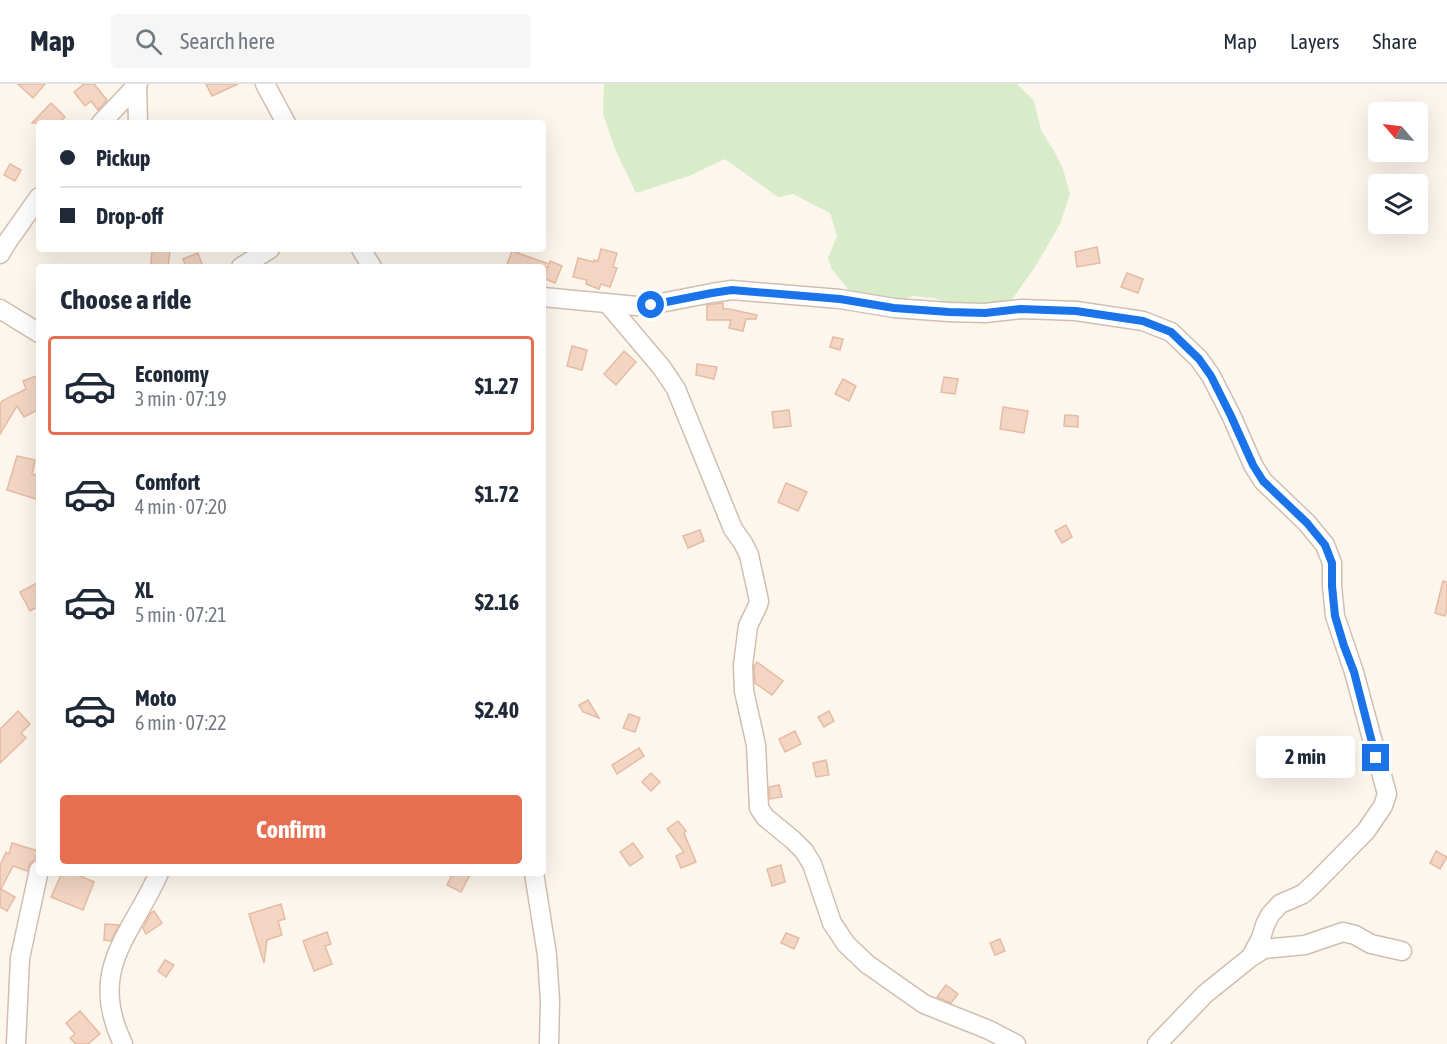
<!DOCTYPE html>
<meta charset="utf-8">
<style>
:root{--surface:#fff;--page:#f6f6f7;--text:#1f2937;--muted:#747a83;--line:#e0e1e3;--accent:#e76f51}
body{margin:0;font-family:"Asap Condensed",sans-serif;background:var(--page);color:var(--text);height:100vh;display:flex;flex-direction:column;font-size:22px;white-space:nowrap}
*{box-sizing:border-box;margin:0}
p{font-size:20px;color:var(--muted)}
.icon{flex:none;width:33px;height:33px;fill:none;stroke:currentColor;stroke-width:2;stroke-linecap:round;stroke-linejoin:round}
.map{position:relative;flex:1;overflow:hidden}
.sheet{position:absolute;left:36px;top:180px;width:510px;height:612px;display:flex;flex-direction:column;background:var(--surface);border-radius:6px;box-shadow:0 6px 24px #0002}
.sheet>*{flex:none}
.banner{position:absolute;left:36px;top:36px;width:510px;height:132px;border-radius:6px;box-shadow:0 6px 24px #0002;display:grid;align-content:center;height:132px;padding:0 24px;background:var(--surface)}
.needle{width:39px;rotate:298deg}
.buttons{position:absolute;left:1368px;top:18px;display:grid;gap:12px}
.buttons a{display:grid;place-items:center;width:60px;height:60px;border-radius:6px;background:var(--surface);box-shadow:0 6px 24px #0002;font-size:30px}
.end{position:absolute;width:27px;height:27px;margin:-14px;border:8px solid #1a73e8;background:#fff;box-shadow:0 0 0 3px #fff}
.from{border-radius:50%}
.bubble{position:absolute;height:42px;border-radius:6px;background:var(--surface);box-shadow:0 6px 24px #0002;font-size:20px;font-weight:700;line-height:42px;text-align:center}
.banner b{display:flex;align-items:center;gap:21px;height:57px;font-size:22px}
.banner b+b{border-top:2px solid var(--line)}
.banner i{width:15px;height:15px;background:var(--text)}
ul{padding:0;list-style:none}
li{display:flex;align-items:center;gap:18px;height:99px;margin:0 12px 9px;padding:0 12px;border:3px solid transparent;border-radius:6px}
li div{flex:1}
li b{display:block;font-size:22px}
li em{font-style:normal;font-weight:700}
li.active{border-color:var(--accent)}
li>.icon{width:54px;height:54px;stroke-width:1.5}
h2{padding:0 24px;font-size:27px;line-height:72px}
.cta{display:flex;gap:12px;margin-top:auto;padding:12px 24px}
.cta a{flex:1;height:69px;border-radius:6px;background:var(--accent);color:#fff;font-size:24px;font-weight:700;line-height:69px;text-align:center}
header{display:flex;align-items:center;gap:36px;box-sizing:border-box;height:84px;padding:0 30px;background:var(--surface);border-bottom:2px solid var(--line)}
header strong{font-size:28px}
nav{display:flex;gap:33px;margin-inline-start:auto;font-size:21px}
.search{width:420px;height:54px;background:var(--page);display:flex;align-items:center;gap:15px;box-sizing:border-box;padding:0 21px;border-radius:6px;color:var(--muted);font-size:22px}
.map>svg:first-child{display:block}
.green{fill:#d8ecc9}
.building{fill:#f3d5c3;stroke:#e6bba3;stroke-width:1.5}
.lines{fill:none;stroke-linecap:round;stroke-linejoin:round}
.minor-casing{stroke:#d1beb0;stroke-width:21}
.minor{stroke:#fff;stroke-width:18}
.route{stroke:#1a73e8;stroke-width:8}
</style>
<header>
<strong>Map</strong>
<div class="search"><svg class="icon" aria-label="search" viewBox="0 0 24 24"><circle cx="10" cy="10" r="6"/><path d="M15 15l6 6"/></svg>Search here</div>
<nav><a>Map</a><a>Layers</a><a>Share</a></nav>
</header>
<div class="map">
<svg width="1447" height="960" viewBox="0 0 1447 960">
<rect width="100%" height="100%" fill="#fdf6ec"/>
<polygon class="green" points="604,0 1017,0 1034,17 1041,46 1053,65 1063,85 1070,110 1060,140 1035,183 1006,224 955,222 935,214 912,212 892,220 871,217 849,206 832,185 828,174 837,152 830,129 793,110 778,113 725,75 689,92 636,109 615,65 603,30"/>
<g class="building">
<polygon points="18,0 45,0 33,14"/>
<polygon points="84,0 94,0 107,16 98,26 91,17 85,22 74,8"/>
<polygon points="206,0 238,0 212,12"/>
<polygon points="51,19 65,33 59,39 32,39"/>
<polygon points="10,80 21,86 15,97 4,91"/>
<polygon points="1097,163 1100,179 1077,183 1075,168"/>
<polygon points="152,165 170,167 168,183 151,182"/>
<polygon points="601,165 617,169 613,183 617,184 610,203 601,200 599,205 586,200 587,196 573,193 578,174 594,178 594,176 598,177"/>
<polygon points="512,167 549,180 550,177 562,182 555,199 543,194 548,183 506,183"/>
<polygon points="198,169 203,183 186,183 183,175"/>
<polygon points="1127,189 1143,195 1138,209 1121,203"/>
<polygon points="723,219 723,225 729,225 757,231 756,235 746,235 743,247 729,244 731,236 707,236 707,221"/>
<polygon points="833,253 843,255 840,266 830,263"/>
<polygon points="572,262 587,266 582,286 567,282"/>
<polygon points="624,267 636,278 616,301 604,290"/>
<polygon points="697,280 717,283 714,295 696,291"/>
<polygon points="39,291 39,325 24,333 17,322 0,350 0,320 2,317 26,305 23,297"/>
<polygon points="944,293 958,295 955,310 941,308"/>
<polygon points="843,295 856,302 849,317 835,310"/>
<polygon points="1003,323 1028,327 1024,349 1000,345"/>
<polygon points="789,326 791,342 774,344 772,328"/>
<polygon points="1065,331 1078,332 1078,343 1064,342"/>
<polygon points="17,372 35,376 32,390 39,392 39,416 7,406"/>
<polygon points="786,399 807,408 798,427 778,418"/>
<polygon points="1066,441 1072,453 1062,459 1055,447"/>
<polygon points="700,446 704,457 688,464 683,452"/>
<polygon points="1443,497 1447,498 1447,525 1445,532 1435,529"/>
<polygon points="39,498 39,522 30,527 20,508"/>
<polygon points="757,578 783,597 772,611 755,599 754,582"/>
<polygon points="588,616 599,634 583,628 579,621"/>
<polygon points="18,627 30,640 21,649 26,654 0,679 0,645"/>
<polygon points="829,627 834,637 824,643 818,633"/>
<polygon points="629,630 640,634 635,648 623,644"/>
<polygon points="795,647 801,660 785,668 779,655"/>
<polygon points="639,664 644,672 617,690 612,681"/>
<polygon points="826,676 829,691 816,693 813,679"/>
<polygon points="651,689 660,698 651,707 642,698"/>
<polygon points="779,701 782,713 770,715 769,703"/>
<polygon points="678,737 686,747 684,749 696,778 681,784 676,772 684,768 667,745"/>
<polygon points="12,759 38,767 35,775 30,779 27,787 13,782 1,805 15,813 7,827 0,823 0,782 6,768 9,770"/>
<polygon points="633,759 643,773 630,782 620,768"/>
<polygon points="1436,767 1447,773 1440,785 1430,779"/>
<polygon points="781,781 785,798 772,802 767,785"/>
<polygon points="62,789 73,789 94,798 83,826 51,813"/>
<polygon points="453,789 471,789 461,808 447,801"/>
<polygon points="281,820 285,835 278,837 282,851 267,856 264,879 249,830"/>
<polygon points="154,827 162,839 146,850 143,844 151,829"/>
<polygon points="105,840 119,841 111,857 104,856"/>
<polygon points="327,848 331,860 325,862 332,880 314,887 303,857"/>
<polygon points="786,849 799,854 794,865 781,859"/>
<polygon points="1000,855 1005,867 995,871 990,859"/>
<polygon points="165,876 174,881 166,893 158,887"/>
<polygon points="946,901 958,910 951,919 937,913"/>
<polygon points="80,927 100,950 88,960 76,960 70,954 75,950 66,939"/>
</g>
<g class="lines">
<g class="minor-casing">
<g id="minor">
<polyline points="265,0 286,39"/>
<polyline points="137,2 138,39"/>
<polyline points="101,39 138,0"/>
<polyline points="361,165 372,183"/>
<polyline points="0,170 8,157 39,113"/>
<polyline points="241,183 270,165"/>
<polyline points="543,213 637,222 650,221 712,209 732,206 840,215 894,224 949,228 985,229 1021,225 1076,227 1143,237 1171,248 1199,275 1211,292 1231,331 1253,381 1263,397 1307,439 1325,461 1332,479 1332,502 1335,532 1354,588 1387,710 1383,722 1366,747 1315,799 1303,810 1280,820 1270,831 1265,841 1261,854 1251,873"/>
<polyline points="608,220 662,284 676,305 733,445 743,459 749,471 759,517 758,521 748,542 743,581 744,607 756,661 759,724 765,733 793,756 804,767 812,780 832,839 846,860 867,880 924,920 989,946 1016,960"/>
<polyline points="0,225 39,249"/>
<polyline points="534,789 547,871 550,917 549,960"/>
<polyline points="16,960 20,874 39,786"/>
<path d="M123,960C87,885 131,852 159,789"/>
<polyline points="1157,960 1205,910 1251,873 1264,865 1305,861 1343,848 1355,851 1371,860 1402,867"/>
</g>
</g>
<use href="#minor" class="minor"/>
</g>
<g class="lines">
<polyline class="route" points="651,221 712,209 732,206 840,215 894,224 949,228 985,229 1020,225 1076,227 1143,237 1171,248 1199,275 1211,292 1231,332 1253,381 1263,397 1307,439 1325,461 1332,479 1332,502 1335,532 1344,562 1354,588 1376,674"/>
</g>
</svg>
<div class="buttons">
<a><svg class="needle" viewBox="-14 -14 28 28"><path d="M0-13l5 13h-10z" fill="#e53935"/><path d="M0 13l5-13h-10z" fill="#747a83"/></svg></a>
<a><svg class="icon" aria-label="layers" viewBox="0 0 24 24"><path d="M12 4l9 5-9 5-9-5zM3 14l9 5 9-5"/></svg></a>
</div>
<i class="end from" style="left:651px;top:221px"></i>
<i class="end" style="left:1376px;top:674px"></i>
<div class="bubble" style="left:1256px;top:652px;width:99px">2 min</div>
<div class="banner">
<b><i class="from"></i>Pickup</b>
<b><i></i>Drop-off</b>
</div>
<section class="sheet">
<h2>Choose a ride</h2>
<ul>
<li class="active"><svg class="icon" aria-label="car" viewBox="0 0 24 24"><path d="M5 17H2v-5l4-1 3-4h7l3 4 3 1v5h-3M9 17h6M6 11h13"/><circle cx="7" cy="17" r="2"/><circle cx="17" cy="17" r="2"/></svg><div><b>Economy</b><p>3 min · 07:19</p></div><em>$1.27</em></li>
<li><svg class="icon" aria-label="car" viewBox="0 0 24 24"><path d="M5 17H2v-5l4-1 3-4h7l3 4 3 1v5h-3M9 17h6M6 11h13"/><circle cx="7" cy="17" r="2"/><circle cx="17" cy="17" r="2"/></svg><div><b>Comfort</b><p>4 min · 07:20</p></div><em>$1.72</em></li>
<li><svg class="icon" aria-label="car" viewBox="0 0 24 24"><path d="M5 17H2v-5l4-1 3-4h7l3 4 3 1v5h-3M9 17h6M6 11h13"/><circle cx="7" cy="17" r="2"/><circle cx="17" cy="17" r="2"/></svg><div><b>XL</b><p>5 min · 07:21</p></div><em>$2.16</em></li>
<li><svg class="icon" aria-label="car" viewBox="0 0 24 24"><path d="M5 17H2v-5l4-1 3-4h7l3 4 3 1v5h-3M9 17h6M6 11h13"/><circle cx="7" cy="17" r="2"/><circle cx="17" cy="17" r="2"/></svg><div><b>Moto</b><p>6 min · 07:22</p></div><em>$2.40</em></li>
</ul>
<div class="cta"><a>Confirm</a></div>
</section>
</div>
